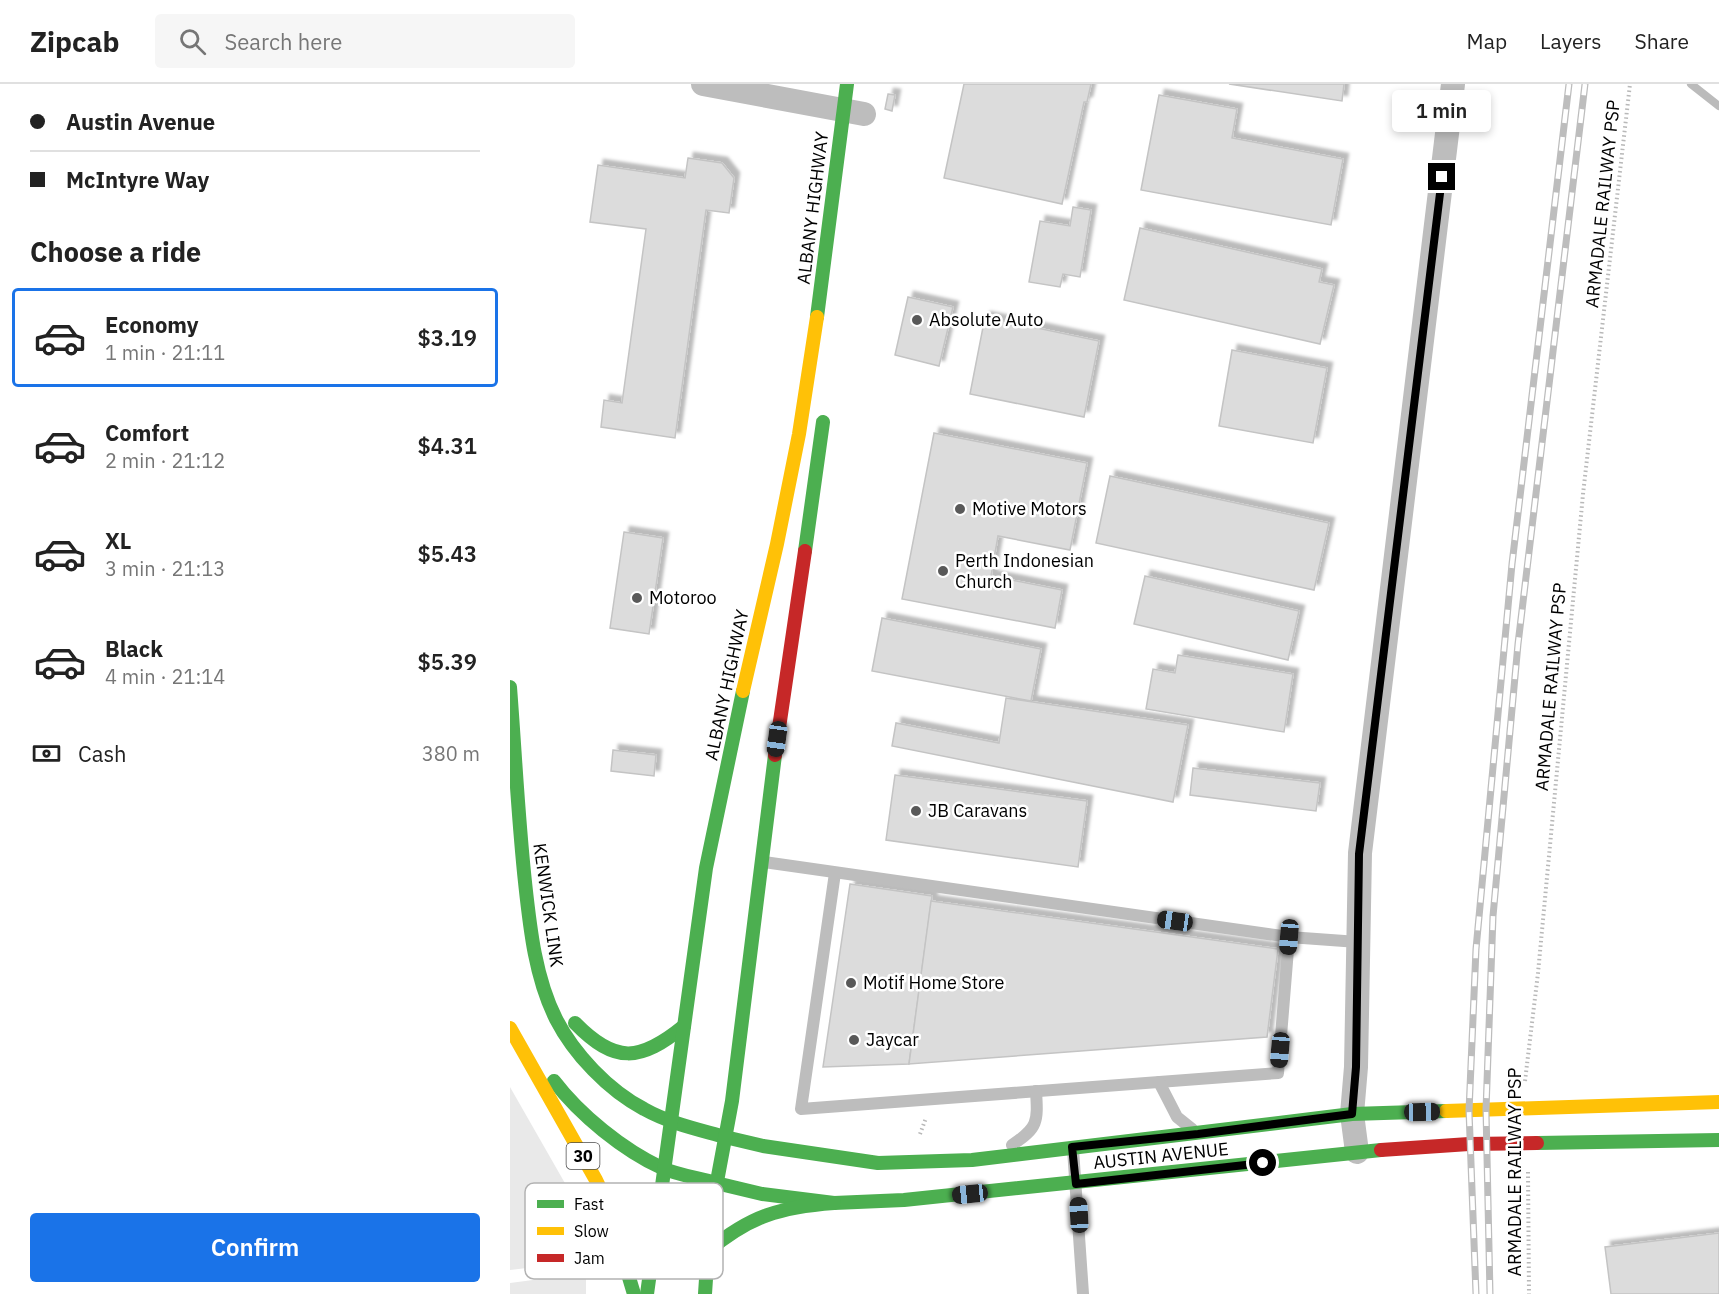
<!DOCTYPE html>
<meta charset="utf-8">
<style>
:root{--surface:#fff;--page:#f6f6f6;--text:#222;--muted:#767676;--line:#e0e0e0;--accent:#1a73e8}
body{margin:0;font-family:"IBM Plex Sans",sans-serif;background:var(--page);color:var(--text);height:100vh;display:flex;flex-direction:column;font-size:22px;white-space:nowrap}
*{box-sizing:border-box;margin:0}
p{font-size:20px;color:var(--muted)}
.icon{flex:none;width:33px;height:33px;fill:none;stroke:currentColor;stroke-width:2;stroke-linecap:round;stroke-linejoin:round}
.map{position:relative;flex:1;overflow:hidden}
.side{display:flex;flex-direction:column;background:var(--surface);width:510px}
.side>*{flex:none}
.hud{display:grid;align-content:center;height:132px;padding:0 30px;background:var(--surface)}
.end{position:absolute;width:27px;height:27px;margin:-14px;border:8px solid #000;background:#fff;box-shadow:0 0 0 3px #fff}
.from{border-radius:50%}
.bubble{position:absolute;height:42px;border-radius:6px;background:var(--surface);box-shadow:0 3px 9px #0003;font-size:20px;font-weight:600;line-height:42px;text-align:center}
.car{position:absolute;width:18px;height:36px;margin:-18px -9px;border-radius:8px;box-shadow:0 0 4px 2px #0007;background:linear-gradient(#222 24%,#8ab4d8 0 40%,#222 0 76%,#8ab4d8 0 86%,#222 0)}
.hud b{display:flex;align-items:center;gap:21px;height:57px;font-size:22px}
.hud b+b{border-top:2px solid var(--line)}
.hud i{width:15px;height:15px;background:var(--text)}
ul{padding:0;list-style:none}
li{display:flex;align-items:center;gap:18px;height:99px;margin:0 12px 9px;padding:0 18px;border:3px solid transparent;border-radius:6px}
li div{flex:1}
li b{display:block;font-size:22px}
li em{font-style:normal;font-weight:600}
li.active{border-color:var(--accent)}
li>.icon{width:54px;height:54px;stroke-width:1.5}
h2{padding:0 30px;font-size:27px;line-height:72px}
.pay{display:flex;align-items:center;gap:15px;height:66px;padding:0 30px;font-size:22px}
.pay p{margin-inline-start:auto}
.action{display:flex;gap:12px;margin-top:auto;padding:12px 30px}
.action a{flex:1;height:69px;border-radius:6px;background:var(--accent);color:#fff;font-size:24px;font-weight:600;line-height:69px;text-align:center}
header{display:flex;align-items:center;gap:36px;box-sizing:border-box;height:84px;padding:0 30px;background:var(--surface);border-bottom:2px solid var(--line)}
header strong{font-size:28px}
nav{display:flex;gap:33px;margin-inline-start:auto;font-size:21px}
.search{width:420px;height:54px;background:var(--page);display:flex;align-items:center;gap:15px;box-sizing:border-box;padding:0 21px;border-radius:6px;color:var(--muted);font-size:22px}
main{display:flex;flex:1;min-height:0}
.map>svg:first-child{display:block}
.green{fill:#e9e9e9}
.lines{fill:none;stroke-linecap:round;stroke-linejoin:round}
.stream{stroke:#bbb;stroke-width:8}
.building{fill:#dcdcdc;stroke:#c4c4c4;stroke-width:1.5;filter:url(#shadow)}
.path{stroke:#b8b8b8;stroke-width:4;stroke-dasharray:1.5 3;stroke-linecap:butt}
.lane{stroke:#bdbdbd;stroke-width:12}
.street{stroke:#bdbdbd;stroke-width:24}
.fast{stroke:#4caf50;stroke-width:14}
.slow{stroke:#ffc107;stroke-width:14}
.jam{stroke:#c62828;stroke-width:14}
.rail-casing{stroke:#bdbdbd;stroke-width:7}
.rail{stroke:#fff;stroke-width:4.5;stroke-dasharray:14;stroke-linecap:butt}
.route{stroke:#000;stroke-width:8}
.poi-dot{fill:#595959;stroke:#fff;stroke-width:2}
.labels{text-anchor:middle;stroke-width:5;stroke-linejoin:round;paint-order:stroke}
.shield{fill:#fff;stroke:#4c4c4c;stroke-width:1.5}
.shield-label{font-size:16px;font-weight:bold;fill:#000}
.street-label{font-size:18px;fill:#000;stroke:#fff}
.poi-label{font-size:18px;fill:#000;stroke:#fff;text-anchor:start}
.key{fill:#fff;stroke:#b2b2b2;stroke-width:1.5}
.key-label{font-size:16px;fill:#000}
</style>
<header>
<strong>Zipcab</strong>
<div class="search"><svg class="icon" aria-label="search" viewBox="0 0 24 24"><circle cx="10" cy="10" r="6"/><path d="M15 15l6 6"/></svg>Search here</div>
<nav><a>Map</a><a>Layers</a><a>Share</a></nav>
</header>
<main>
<section class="side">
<div class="hud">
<b><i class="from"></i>Austin Avenue</b>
<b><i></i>McIntyre Way</b>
</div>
<h2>Choose a ride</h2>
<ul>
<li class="active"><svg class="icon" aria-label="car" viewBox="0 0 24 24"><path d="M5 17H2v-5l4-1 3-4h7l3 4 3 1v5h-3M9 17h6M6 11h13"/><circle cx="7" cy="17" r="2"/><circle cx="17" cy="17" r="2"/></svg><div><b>Economy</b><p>1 min · 21:11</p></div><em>$3.19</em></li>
<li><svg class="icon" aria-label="car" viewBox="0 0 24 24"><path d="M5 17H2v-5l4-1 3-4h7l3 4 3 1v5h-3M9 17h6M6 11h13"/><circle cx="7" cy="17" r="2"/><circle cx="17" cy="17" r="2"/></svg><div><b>Comfort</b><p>2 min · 21:12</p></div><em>$4.31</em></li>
<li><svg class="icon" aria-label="car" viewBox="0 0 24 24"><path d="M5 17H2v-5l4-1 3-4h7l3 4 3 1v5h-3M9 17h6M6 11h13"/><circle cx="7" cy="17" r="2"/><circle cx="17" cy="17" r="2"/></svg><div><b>XL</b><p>3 min · 21:13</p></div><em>$5.43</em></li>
<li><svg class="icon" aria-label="car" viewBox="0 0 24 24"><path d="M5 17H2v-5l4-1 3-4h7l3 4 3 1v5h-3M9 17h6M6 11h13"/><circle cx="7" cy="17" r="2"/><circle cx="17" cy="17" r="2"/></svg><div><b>Black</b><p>4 min · 21:14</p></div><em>$5.39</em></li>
</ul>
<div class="pay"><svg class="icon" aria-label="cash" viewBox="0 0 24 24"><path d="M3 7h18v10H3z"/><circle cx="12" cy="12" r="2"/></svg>Cash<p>380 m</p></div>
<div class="action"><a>Confirm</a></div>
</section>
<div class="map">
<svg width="1209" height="1210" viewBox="0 0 1209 1210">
<defs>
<filter id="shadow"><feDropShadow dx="5.5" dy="-5.5" stdDeviation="1.5" flood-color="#0004"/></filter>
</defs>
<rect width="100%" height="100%" fill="#fff"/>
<g class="green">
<polygon points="0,1003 64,1115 73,1137 76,1177 0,1186"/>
<polygon points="76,1189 76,1210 0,1210 0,1199"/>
</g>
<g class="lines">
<polyline class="stream" points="1181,0 1209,22"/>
</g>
<g class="building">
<polygon points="454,0 581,0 577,18 574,18 552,120 434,94"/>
<polygon points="719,0 834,0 832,17"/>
<polygon points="378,10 385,11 382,27 375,25"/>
<polygon points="649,11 727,25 722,54 833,75 821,141 631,106"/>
<polygon points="178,74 212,79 224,94 219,129 196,126 165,354 91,343 94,316 112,319 136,145 80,138 88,81 175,94"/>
<polygon points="563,123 581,126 570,193 553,190 550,203 519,198 530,137 560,142"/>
<polygon points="630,144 812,185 809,198 824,201 810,260 614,216"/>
<polygon points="398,213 443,223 429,282 385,271"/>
<polygon points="475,233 589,257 574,333 460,310"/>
<polygon points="722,266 817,284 803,359 709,342"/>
<polygon points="424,349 577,379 560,466 488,452 481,492 552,506 545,544 392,515"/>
<polygon points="600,392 819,439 804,506 586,459"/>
<polygon points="114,448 153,454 139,550 100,544"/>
<polygon points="635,492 789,527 778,576 624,540"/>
<polygon points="372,534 531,565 521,617 362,587"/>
<polygon points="668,571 783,590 774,648 636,625 643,585 665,589"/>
<polygon points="496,614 678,641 663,718 382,662 386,639 489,659"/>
<polygon points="103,666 146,671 144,692 101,687"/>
<polygon points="683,684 810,699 806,727 680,711"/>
<polygon points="385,691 577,717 568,783 376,756"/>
<polygon points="340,800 422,812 399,980 313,983"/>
<polygon points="421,817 768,865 757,953 399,980"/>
<polygon points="1209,1149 1209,1210 1101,1210 1095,1163"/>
</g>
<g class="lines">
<g class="path">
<polyline points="1015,997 1028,889 1073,410 1120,0"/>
<polyline points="410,1050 416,1034"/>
<polyline points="1018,1088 1019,1210"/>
</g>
<g class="lane">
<polyline points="254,778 779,853 848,858"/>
<polyline points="325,789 291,1025 768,989 779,853"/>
<polyline points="649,998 667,1033 682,1045"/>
<path d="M502,1061C528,1044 528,1038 526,1007"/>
<polyline points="563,1065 573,1210"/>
</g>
<g class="street">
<polyline points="193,0 354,30"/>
<polyline points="847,1068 842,1030 846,983 850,769 943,0"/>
</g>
<g class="fast">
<polyline points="307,233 337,0"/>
<polyline points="295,467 313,338"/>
<path d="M0,603C5,668 8,733 15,798C20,844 25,893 46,935C64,970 98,1006 134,1025C159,1039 187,1045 215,1053"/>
<path d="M65,939C105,980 130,978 174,942"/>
<path d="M44,997C70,1031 113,1066 152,1084C168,1091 189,1094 206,1099"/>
<polyline points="215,1053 253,1062 368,1079 462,1076 842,1030 936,1027"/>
<polyline points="1027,1059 1209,1056"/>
<polyline points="206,1099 252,1110 324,1119 394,1116 871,1066"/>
<polyline points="96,1117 124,1210"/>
<path d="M198,1167C240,1132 270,1123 324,1119"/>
<polyline points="137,1210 196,784 233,607"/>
<polyline points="195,1210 200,1135 222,1017 265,671"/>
</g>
<g class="slow">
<polyline points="233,607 267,460 289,350 307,233"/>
<polyline points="0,944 86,1096 96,1117"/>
<polyline points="936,1027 1209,1018"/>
</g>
<g class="jam">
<polyline points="265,671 295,467"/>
<polyline points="871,1066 959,1060 1027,1059"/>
</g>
<g class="rail-casing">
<g id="rail">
<polyline points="966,1210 959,1027 966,865 1002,480 1059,0"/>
<polyline points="980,1210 976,1026 983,832 1008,560 1075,0"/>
</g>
</g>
<use href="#rail" class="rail"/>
</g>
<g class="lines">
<polyline class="route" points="753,1079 566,1100 562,1063 688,1050 842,1030 846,983 849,770 932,93"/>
</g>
<g class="poi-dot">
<circle cx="407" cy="236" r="6"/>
<circle cx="450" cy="425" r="6"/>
<circle cx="433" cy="487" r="6"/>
<circle cx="127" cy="514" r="6"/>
<circle cx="406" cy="727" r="6"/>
<circle cx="341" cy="899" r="6"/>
<circle cx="344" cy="956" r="6"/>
</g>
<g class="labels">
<rect class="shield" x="56.5" y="1059" width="33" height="26" rx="4.5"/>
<g class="shield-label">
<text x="73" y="1078">30</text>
</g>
<g class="street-label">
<text transform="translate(1093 120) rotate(-84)" y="6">ARMADALE RAILWAY PSP</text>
<text transform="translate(303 124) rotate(-83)" y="6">ALBANY HIGHWAY</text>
<text transform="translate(217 601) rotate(-78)" y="6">ALBANY HIGHWAY</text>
<text transform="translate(1041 603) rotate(-85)" y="6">ARMADALE RAILWAY PSP</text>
<text transform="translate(38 821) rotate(82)" y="6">KENWICK LINK</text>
<text transform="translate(651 1072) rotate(-6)" y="6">AUSTIN AVENUE</text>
<text transform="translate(1005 1088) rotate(-90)" y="6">ARMADALE RAILWAY PSP</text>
</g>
<g class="poi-label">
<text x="419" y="242">Absolute Auto</text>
<text x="462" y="431">Motive Motors</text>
<text x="445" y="483">Perth Indonesian<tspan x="445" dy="21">Church</tspan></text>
<text x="139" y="520">Motoroo</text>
<text x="418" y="733">JB Caravans</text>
<text x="353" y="905">Motif Home Store</text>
<text x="356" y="962">Jaycar</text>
</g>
</g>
<rect x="15" y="1099" width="198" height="96" rx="9" class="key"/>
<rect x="27" y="1116" width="27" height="8" fill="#4caf50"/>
<rect x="27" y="1143" width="27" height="8" fill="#ffc107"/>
<rect x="27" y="1170" width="27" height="8" fill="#c62828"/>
<g class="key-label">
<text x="64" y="1126">Fast</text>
<text x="64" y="1153">Slow</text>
<text x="64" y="1180">Jam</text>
</g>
</svg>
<i class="end from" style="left:753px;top:1079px"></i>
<i class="end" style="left:932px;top:93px"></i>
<div class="bubble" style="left:882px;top:6px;width:99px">1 min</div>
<i class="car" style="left:267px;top:655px;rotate:188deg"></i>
<i class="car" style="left:665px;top:837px;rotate:278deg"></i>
<i class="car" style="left:779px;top:853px;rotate:185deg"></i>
<i class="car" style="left:770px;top:966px;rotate:185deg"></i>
<i class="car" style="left:912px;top:1028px;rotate:89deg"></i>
<i class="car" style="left:460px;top:1110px;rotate:264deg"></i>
<i class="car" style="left:569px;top:1131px;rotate:357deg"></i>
</div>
</main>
